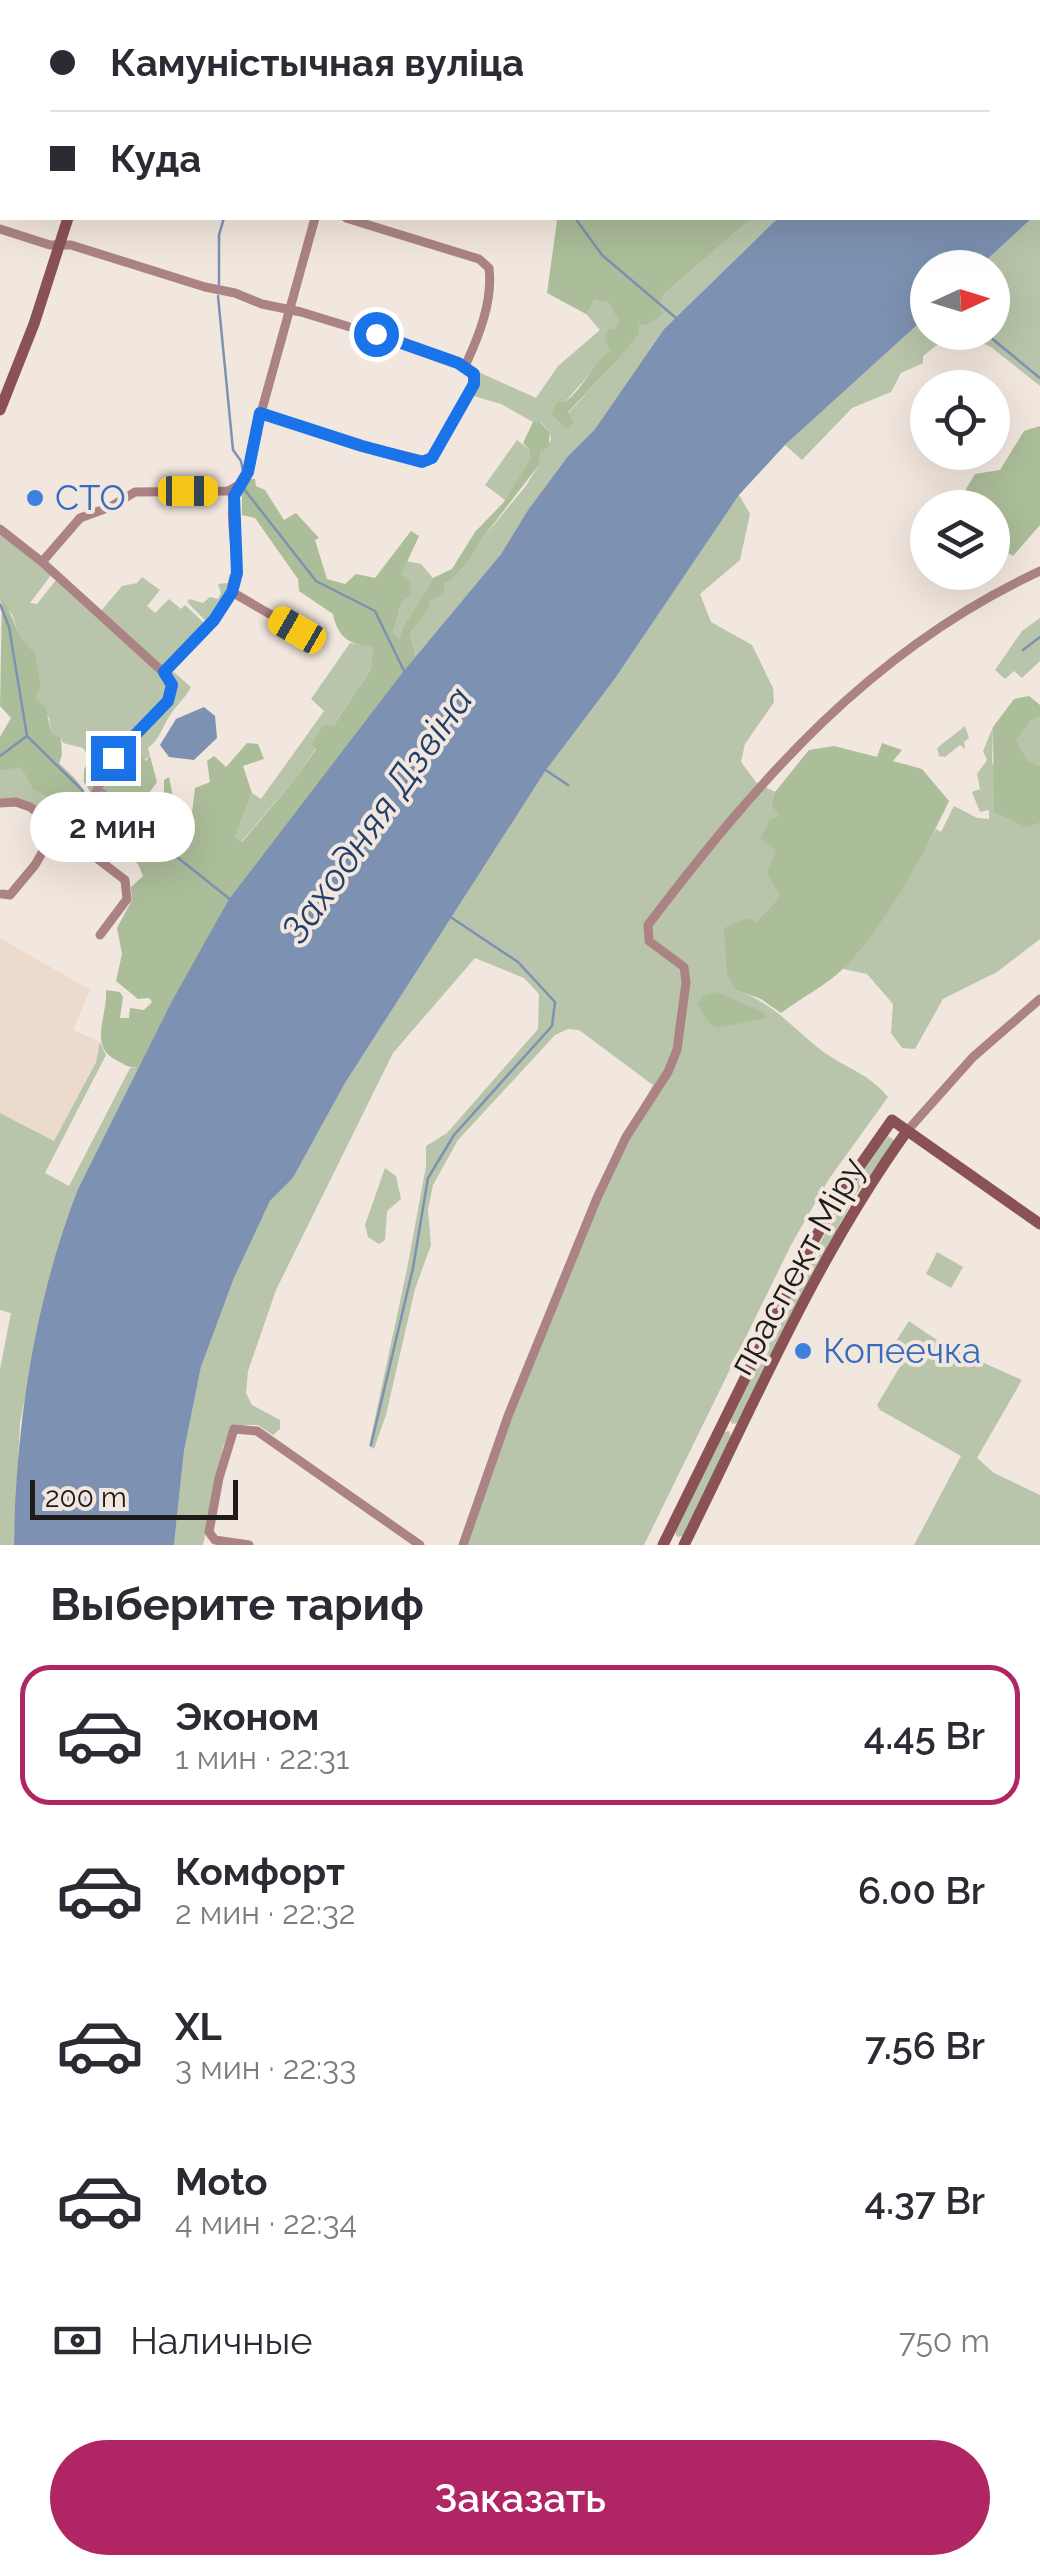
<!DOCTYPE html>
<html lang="ru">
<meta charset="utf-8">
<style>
:root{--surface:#fff;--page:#f7f7f7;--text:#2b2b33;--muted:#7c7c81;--line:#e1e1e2;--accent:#b02563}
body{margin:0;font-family:Raleway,sans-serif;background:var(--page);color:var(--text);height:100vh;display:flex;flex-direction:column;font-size:38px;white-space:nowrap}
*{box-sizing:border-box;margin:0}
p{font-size:32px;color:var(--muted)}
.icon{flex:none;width:55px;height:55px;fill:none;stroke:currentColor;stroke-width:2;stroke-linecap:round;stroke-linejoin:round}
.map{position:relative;height:1545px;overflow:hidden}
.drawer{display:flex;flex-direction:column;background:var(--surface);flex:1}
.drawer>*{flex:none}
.top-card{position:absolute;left:0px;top:0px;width:1040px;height:220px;box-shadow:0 10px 40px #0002;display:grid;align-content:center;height:220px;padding:0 50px;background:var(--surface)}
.needle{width:65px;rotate:86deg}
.buttons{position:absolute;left:910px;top:250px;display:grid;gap:20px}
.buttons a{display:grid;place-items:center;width:100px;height:100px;border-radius:50%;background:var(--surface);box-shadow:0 10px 40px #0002;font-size:50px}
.scale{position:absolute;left:30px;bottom:25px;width:208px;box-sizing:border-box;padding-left:10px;border:5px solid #1f1b18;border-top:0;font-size:28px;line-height:35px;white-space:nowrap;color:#1f1b18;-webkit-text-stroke:8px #f2e7de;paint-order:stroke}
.end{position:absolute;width:45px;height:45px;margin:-22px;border:12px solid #1a73e8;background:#fff;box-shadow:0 0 0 5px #fff}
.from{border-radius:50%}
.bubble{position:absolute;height:70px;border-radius:35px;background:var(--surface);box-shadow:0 10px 40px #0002;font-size:32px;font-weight:600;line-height:70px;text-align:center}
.car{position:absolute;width:30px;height:60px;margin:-30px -15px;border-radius:12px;box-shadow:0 0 8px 2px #0007;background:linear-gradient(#f5c518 24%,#345 0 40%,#f5c518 0 76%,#345 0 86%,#f5c518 0)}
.top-card b{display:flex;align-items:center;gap:35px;height:95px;font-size:38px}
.top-card b+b{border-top:2px solid var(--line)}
.top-card i{width:25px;height:25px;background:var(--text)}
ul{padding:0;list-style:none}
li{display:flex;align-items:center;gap:30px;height:140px;margin:0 20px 15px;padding:0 30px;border:5px solid transparent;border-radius:30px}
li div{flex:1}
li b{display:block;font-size:38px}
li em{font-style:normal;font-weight:600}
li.current{border-color:var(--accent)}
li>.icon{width:90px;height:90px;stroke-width:1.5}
h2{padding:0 50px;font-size:45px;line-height:120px}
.pay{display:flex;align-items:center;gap:25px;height:110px;padding:0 50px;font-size:38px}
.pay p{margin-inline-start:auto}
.primary-button{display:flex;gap:20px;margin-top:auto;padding:20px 50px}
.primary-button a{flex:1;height:115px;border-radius:60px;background:var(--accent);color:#fff;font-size:40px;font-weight:600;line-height:115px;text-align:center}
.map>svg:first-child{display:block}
.built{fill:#ecdacc}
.green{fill:#b8c5aa}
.forest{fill:#acbd99}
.water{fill:#7d92b2}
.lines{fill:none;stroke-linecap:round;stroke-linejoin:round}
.stream{stroke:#7d92b2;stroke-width:2.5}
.street{stroke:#ac8385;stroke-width:9}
.secondary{stroke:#8b5256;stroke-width:11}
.route{stroke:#1a73e8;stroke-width:12}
.shop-dot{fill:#3f7fe0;stroke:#f2e7de;stroke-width:4}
.labels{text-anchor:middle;stroke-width:8;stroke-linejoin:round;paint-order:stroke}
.shop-label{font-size:35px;fill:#366cbe;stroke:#f2e7de;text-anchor:start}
.street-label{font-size:35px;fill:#1f1b18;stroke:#f2e7de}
.water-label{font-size:38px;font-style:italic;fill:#213f6a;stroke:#f2e7de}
</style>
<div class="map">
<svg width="1040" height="1545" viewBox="0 0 1040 1545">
<rect width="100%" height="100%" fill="#f2e7de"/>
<polygon class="built" points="0,938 90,990 73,1030 100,1042 96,1061 54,1141 0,1113"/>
<g class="green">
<polygon points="1040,210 1040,386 991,347 958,333 992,332 992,268 979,267 1032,218 1038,218"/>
<polygon points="752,218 778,218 664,329 595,429 568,456 528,510 501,554 416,657 410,633 430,607 429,600 471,558 481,540 525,487 539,465 541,450 551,440 550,432 541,422 533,422 501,404 470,395 474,370 536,398 558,366 600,330 586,314 595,300 609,303 620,320 610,351 565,402 568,413 616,362 638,324 664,294"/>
<polygon points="927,316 928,332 952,333 923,356 923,363 901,373 891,392 852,408 802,460 785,445"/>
<polygon points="517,440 530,450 530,459 505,500 485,485"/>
<path d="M739,495L750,514L740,560L700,594L711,622L752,645L773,688L774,702L745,744L741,762L756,782L775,792L771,804L780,816L777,850L780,896L756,922L736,990C779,1005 795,1033 831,1057C852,1070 872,1077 888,1097L829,1179L791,1245L644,1545H460L623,1137L653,1085L579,1030L568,1029L555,1035L458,1140L433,1185L428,1210L431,1245L415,1289L386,1415L374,1449L369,1446L407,1269L426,1166V1146L447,1133L538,1029L539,994L524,978L475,958L393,1053L276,1290L248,1371L246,1393L252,1405L280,1420V1429L273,1435L258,1425H234L223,1447L203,1545H174L184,1451L201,1367L234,1278L270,1201L293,1178L345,1083L546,770L614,680Z"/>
<polygon points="0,534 51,575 30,603 37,604 56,580 168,679 169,696 110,758 102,754 90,759 83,748 63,743 61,737 52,735 49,718 36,699 41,686 39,678 21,642 12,614 0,601"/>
<polygon points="406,561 421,564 433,578 403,627 399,640 393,632 402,601 400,575"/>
<polygon points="235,573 230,593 207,622 187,602 190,599 203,603 210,597 218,599 221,593 218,584 228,583 229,575"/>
<polygon points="142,577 160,590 147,606 155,613 169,599 181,609 185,605 204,623 166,666 160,666 101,611 122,586 137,583"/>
<polygon points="1040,618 1040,661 1022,678 1014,671 1005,679 995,670 1022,631"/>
<polygon points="350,643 375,647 371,669 332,727 324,726 312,744 316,748 295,779 241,842 235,837 252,793 261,799 324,711 311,699"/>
<path d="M170,669L191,687C185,699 175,706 169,717C161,729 160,739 148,748L150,756L129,771L118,767L115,759L175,694L168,672Z"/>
<polygon points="1040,717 1040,766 1028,763 1015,739 1030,721"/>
<polygon points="965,726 969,738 964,742 965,749 960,745 945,757 939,756 937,748"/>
<polygon points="993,727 992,762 1026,826 1040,823 1040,939 997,972 943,999 915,1049 902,1048 891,1033 893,1004 867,974 843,969 883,918 936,829 941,832 954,806 977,818 989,819 989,810 980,812 972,792 980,789 977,774 987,760 983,751"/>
<polygon points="21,766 32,788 78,812 62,827 42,813 0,801 0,771"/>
<polygon points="100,1042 106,1055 45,1173 69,1186 130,1068 140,1068 78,1189 47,1288 20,1423 14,1545 0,1545 0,1369 11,1313 0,1310 0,1113 54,1141 96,1062"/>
<path d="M888,1136L895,1141L854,1197L770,1357L762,1353C800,1277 838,1205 888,1136Z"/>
<polygon points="385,1168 396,1176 401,1199 387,1211 385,1240 379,1244 368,1237 365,1225"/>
<polygon points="937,1252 963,1267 951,1288 926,1274"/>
<polygon points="909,1321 944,1345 1022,1380 977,1458 994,1473 1040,1495 1040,1545 914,1545 961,1456 880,1410 877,1405 910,1350 896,1341"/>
<polygon points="760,1358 767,1362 738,1423 732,1424 730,1419"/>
<polygon points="729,1431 731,1436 683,1536 677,1537 675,1532 724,1432"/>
</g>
<g class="forest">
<polygon points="625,0 987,0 624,2"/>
<path d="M553,218H752L664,294L658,304L663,314L647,325L639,324V333L616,362L568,412L574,422L567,429L551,414L558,401L565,402C583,389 592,365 610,351L605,338L609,328L615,330L619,321L609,303L595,300L586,314L547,293L557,221Z"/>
<path d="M533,422H540L550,432L548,448L541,450L539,465L481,540L471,558L452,579L444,584V592L437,598L429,600L430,607L410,633L416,657L229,899L140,1068C129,1068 125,1065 116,1060C88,1046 108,1015 106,990L120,992L123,997L120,1018H129L130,1008L144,1010L152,1002L149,998L138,999L116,981L122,954L117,928L132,900L131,887L143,876L138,864L96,830L98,804L84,782V770L92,752L98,751L115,759L118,767L129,771L135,757L139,755L146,761L150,756L157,782L144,800L152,819L183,842L184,830L164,818V780L169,777L175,808L191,821L195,788L210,782L207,761L214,756L226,767L247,743L258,744L264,759L243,766L252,793L235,837L242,842L295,779L316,749L311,744L324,725L333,726L371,669L374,647C351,645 338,639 333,614L299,591L298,579L255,518L242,515V495L237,489L247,479H255L256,486L265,490L284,520L296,513L319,538L315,540L327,579L345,584L356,574L375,578L411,531L419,536L401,575L410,582L411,595L402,601L393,632L399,639L403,627L433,578L452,569L475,532L503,503L530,459V450L523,443Z"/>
<polygon points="1040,426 1040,525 1013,556 993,544 992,508 955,507 975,474 1000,470 1024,431"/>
<path d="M2,599C17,620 14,637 35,653L41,686L36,699L45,707L52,734L61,737L62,755L59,763C71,776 91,789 85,808L78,812L71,810L69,814L59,812L60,804L32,788L21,767L0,771V737L11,718L0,706Z"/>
<polygon points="1029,696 1040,705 1040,717 1030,721 1016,740 1028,762 1040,766 1040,823 1026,827 994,812 993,727 1014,699"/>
<path d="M882,743L902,750L893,761L922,769L949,801C922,858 888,921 845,967C827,985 801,998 781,1013L761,999L736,990L727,973L724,928L748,918L756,922L780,896L767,873L776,850L760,838L770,819L779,816L771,804L775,792L809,750L834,746L877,757Z"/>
<polygon points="717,992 765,1013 766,1018 717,1028 709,1023 697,1004 703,996"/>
</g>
<g class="water">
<polygon points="987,0 1040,0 1038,213 1038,2 985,2"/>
<path d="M778,218H1032L979,267L928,268L927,316L785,445L739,495L614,680L546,770L345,1083L293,1178L270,1201L234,1278L201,1367L184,1451L174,1545H14C16,1424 34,1303 78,1189L171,1003L229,899L403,672L501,554L528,510L568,456L595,429L664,329Z"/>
<polygon points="204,707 215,716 217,738 194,760 169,757 160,745 176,719"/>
</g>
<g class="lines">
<g class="stream">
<polyline points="454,0 454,2"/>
<polyline points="575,218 602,255 676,318"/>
<polyline points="219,284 219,235 224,218"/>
<polyline points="218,296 233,450 241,461 243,471"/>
<polyline points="984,332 1040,378"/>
<polyline points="244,489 316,581 375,611 405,673"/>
<polyline points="0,604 9,627 27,736 83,791"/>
<polyline points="1023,650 1040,637"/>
<polyline points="0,756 27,736"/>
<polyline points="544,769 568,785"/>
<polyline points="103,790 153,838 231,900"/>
<polyline points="371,1445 413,1268 428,1178 454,1135 552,1026 555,1002 518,962 452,918"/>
</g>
<g class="street">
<polyline points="397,2 398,0"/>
<polyline points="0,229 50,245 71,245 205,287 235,293 262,304 301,312 376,335 465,366"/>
<path d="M261,413L362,446L427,461L432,458L474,384V374L465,366C479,336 493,301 489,268L479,259L346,218"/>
<polyline points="0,529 42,562 163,672 214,620 232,592 297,630"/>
<polyline points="42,562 80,518 110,507 135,492 228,491 241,484 248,472 261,413 315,218"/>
<path d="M232,592C244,558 224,521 237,488"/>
<polyline points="0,803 16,802 30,807 125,880 127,899 100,935"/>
<polyline points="63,831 87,810 113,758 169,701 172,685 163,672"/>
<polyline points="2,894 10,895 35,865 57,827"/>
<polyline points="907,1131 973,1057 1040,999"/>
<polyline points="249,1545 215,1540 209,1532 219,1478 234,1429 257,1431 420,1545"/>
<path d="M463,1545L508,1416L597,1198L626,1137L668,1072L677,1050L686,982L684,967L649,941L648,925C760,778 870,650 1040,571"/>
</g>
<g class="secondary">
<polyline points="131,2 132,0"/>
<polyline points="0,410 34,324 68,218"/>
<polyline points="663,1545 807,1252 843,1190 892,1120 1040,1224"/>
<path d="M684,1545C754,1404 815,1259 907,1131"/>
</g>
</g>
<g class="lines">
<polyline class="route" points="113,758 168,701 172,685 164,672 214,620 232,592 237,573 234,496 248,472 260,413 362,446 422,462 432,458 474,384 474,374 458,363 376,334"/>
</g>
<g class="shop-dot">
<circle cx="35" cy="498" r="10"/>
<circle cx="803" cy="1351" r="10"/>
</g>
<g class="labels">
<g class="shop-label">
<text x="55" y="510">СТО</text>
<text x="823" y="1363">Копеечка</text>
</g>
<g class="street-label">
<text transform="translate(797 1266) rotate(-61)" y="12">праспект Міру</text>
</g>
<g class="water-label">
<text transform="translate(377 815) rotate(-55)" y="13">Заходняя Дзвіна</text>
</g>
</g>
</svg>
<div class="buttons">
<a><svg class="needle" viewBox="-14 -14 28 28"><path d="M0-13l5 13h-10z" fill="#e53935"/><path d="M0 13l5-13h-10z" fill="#7c7c81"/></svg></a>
<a><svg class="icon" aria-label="locate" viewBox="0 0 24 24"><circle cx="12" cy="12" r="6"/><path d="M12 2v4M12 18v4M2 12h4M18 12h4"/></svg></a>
<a><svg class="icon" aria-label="layers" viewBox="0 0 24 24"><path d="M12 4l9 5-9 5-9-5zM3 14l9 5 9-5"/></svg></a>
</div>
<div class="scale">200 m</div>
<i class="end from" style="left:376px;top:334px"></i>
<i class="end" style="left:113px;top:758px"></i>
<div class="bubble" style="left:30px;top:792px;width:165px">2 мин</div>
<i class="car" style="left:188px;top:491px;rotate:90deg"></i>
<i class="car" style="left:297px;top:630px;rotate:300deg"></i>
<div class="top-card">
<b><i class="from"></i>Камуністычная вуліца</b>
<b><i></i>Куда</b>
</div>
</div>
<section class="drawer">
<h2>Выберите тариф</h2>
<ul>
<li class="current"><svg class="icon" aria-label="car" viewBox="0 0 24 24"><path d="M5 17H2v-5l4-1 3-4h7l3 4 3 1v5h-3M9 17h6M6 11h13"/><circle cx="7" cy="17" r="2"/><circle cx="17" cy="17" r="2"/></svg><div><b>Эконом</b><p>1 мин · 22:31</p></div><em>4.45 Br</em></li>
<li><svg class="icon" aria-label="car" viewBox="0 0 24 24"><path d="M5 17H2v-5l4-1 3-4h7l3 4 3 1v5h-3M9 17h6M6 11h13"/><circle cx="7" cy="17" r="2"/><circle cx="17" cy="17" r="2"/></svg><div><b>Комфорт</b><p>2 мин · 22:32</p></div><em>6.00 Br</em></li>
<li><svg class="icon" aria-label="car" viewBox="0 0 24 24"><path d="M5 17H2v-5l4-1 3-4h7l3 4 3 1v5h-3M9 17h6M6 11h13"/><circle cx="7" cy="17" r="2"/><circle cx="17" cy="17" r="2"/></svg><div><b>XL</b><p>3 мин · 22:33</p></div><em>7.56 Br</em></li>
<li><svg class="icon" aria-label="car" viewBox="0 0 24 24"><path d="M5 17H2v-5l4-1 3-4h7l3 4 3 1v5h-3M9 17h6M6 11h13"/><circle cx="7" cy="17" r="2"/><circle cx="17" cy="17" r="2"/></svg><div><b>Moto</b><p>4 мин · 22:34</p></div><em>4.37 Br</em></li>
</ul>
<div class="pay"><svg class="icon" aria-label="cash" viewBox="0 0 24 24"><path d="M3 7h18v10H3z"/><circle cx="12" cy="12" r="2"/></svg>Наличные<p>750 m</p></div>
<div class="primary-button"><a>Заказать</a></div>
</section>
